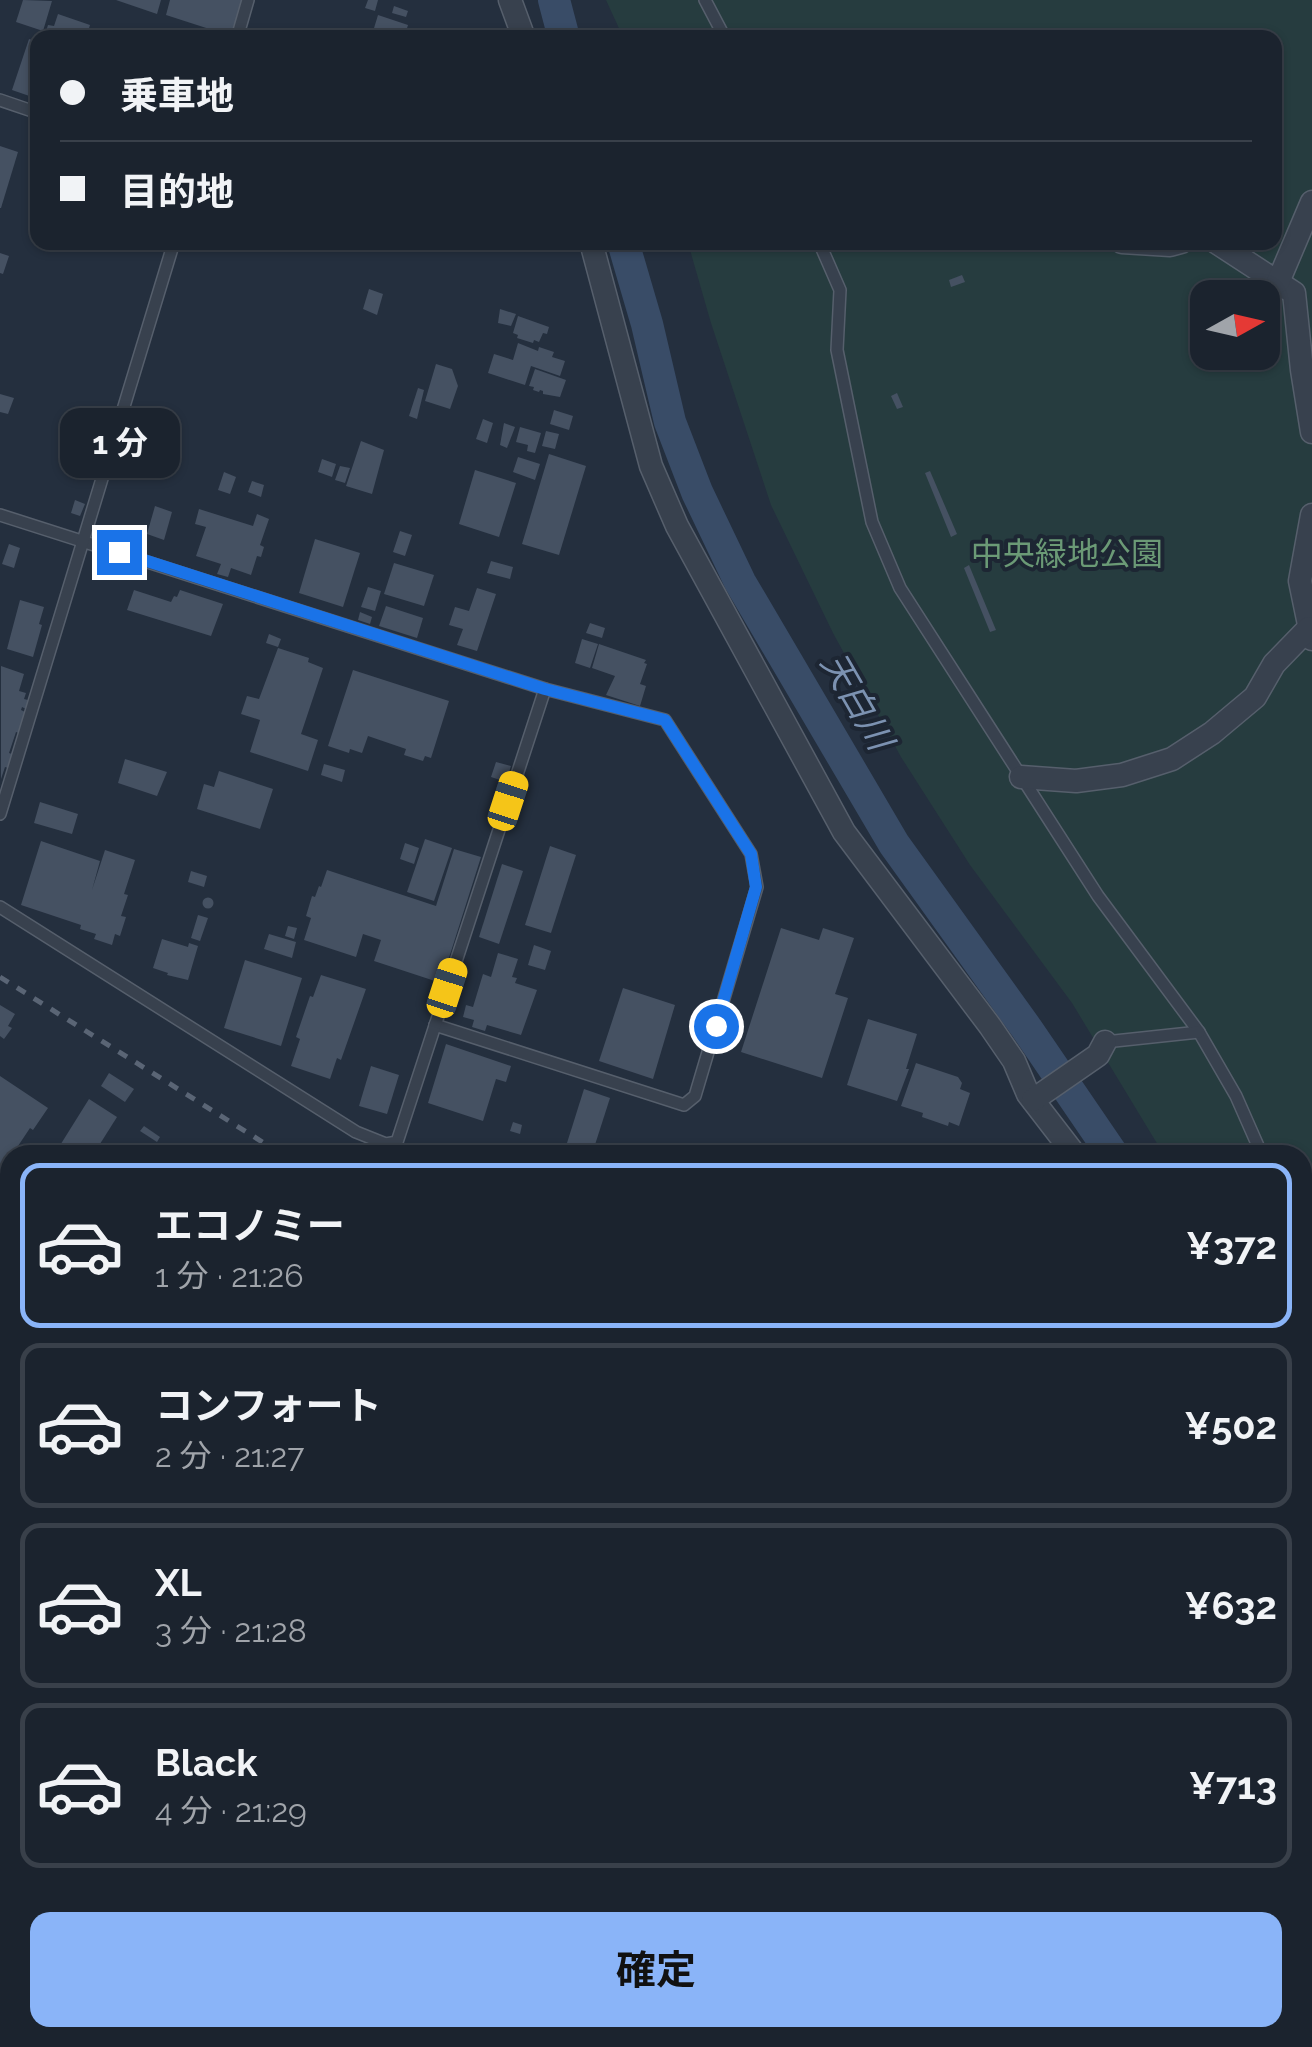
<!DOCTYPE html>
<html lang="ja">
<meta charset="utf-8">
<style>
:root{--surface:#1b232e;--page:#282f3a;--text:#f1f3f6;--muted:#a0a4aa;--line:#39404a;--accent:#8ab4f8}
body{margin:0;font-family:Raleway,"Noto Sans JP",sans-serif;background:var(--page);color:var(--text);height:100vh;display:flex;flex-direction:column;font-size:38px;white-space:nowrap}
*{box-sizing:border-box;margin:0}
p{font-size:32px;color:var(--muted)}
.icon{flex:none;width:55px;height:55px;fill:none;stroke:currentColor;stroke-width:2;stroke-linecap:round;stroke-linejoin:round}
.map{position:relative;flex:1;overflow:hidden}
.sheet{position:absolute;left:0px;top:1145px;width:1312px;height:902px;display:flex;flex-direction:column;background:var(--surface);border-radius:30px 30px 0 0;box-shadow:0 2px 8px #0004,0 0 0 2px var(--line)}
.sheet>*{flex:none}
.banner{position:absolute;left:30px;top:30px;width:1252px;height:220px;border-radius:20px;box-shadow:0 2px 8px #0004,0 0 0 2px var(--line);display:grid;align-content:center;height:220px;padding:0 30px;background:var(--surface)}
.needle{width:65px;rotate:82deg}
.fabs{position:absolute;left:1190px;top:280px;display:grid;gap:20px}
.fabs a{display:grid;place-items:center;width:90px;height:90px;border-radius:20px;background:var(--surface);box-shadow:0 2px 8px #0004,0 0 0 2px var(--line);font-size:50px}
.end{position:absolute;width:45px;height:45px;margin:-22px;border:12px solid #1a73e8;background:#fff;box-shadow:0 0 0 5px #fff}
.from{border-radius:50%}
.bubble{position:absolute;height:70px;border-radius:20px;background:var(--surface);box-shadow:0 2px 8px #0004,0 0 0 2px var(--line);font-size:32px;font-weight:700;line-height:70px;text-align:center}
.car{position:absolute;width:30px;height:60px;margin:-30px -15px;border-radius:12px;box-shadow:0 0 8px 2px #0007;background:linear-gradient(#f5c518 24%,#345 0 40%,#f5c518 0 76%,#345 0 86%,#f5c518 0)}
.banner b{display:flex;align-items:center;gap:35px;height:95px;font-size:38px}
.banner b+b{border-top:2px solid var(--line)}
.banner i{width:25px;height:25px;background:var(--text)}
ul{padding:18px 0 0;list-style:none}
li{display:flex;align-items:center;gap:30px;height:165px;margin:0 20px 15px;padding:0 10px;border:5px solid var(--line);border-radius:20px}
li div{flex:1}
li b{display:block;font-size:38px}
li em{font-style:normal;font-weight:700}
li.on{border-color:var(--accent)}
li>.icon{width:90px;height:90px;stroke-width:1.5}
.button{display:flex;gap:20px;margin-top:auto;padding:20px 30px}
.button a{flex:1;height:115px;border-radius:20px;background:var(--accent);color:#111;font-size:40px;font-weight:700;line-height:115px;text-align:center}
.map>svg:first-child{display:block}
.green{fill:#263c3f;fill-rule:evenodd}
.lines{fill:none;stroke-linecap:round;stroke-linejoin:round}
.river{stroke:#394c67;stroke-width:32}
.building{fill:#455162}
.lane-casing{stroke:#565f6c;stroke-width:14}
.street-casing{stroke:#565f6c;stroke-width:25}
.lane{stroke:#38414e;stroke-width:11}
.street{stroke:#38414e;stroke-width:22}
.rail{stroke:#5a6575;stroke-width:5;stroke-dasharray:10 10;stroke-linecap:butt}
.route{stroke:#1a73e8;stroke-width:12}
.labels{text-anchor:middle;stroke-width:8;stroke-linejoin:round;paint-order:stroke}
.park-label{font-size:32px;fill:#6b9a76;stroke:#1d2633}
.water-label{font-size:35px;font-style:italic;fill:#7c92b1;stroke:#1d2633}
</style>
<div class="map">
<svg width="1312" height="2047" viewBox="0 0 1312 2047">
<rect width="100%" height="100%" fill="#242f3e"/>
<path class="green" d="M606,0H1312V1756L1302,1749V1155H1164L1072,1003L970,865L901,757L833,633L771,505L711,323L688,243L1275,242V38L623,37ZM1208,298H1262V352H1208Z"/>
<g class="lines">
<g class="river">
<polyline points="554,0 564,38"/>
<polyline points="623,242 647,324 670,422 697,492 740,582 894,844 1027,1029 1113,1155"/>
</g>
</g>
<g class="building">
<polygon points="23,0 52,1 43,31 16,22"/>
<polygon points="116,0 161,0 157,14"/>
<polygon points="170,0 243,0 231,36 166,15"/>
<polygon points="368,0 378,0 375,11 365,8"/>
<polygon points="394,6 408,11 406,17 392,13"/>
<polygon points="58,14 90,25 86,38 44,38 48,25 54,26"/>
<polygon points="378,15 408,25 404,38 371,38"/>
<polygon points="29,39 38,42 38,99 12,90"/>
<polygon points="0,146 18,152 1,208 0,208"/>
<polygon points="0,253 9,256 3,274 0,273"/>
<polygon points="962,275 965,282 951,287 949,280"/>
<polygon points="369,289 383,294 377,315 363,309"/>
<polygon points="500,309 516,314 511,326 498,323"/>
<polygon points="518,316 549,327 547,334 543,333 539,342 534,340 533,343 517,338 518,335 513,333"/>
<polygon points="518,343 538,351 539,347 554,352 552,357 565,361 560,376 531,366 525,385 488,373 494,354 513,360"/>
<polygon points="436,364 452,369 458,386 450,409 425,401"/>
<polygon points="535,369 566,380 560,397 543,394 543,391 540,390 539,392 533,390 534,387 529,386"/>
<polygon points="418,388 424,390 417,419 409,416"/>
<polygon points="897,393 903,407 897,409 891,396"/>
<polygon points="0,394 14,398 8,414 0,412"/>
<polygon points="554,410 573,416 569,430 550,424"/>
<polygon points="483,419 493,423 487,443 476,439"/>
<polygon points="504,423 515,427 507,448 500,445"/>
<polygon points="520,427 541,433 535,453 527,451 528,445 516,442"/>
<polygon points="546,431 559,434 555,449 542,446"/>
<polygon points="361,441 384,450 372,494 346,486"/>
<polygon points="549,454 586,466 559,555 522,544"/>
<polygon points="518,457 540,464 535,480 513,472"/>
<polygon points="322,459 336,464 332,477 318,472"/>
<polygon points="340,466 350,468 345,483 335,480"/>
<polygon points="475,470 516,483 499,537 459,524"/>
<polygon points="930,471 957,534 951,537 925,473"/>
<polygon points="224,472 236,477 230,494 218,490"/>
<polygon points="252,481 264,485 261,497 248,492"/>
<polygon points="75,500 85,504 80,516 71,513"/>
<polygon points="155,506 172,512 164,540 147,534"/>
<polygon points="199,509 253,526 257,514 269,519 260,545 264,547 261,557 257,556 251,575 231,568 228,577 217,574 221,564 196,556 206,527 195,524"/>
<polygon points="400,531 412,535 405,556 393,552"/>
<polygon points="315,539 360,553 343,607 299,593"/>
<polygon points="9,544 20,548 14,568 2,564"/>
<polygon points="491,561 513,567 510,579 487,573"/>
<polygon points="394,563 434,575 424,606 384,594"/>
<polygon points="969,565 996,630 990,632 964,568"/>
<polygon points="368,587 381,591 375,611 361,607"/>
<polygon points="477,588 496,594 477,651 457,645 463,629 449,625 455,607 469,611"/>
<polygon points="134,590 171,602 174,596 177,597 180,590 223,604 211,636 127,610"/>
<polygon points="20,600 44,607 39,624 42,625 33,657 7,649"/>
<polygon points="386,606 423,618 417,638 379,626"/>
<polygon points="360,612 372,617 370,624 358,620"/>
<polygon points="590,623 605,628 602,638 586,633"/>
<polygon points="269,634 281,639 278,647 266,643"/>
<polygon points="582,639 598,644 590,668 575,663"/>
<polygon points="599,644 646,660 644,663 647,664 640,684 646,686 640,706 606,695 615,676 592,668"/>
<polygon points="278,648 309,658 308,662 323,668 301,734 318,740 308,771 250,752 260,720 241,714 247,696 259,699"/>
<polygon points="1,666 24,674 19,691 26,693 24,699 28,700 26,709 22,707 21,710 29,714 22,722 19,733 16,732 9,753 15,755 11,769 5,767 1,779"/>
<polygon points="353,670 449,701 431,758 425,756 423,761 404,755 406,749 368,736 362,753 350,749 349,753 328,746"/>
<polygon points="125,759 167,772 157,796 118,783"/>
<polygon points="496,762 511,766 506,782 491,777"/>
<polygon points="324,764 345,770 342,782 321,775"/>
<polygon points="219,771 273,789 260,829 197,809 204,784 214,787"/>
<polygon points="40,802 78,814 72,834 34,823"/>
<polygon points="425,839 452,848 434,901 407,892"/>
<polygon points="41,841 100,861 92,890 105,850 135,860 124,894 128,895 121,916 126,917 120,936 115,934 112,945 94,939 96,934 80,929 81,925 21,905"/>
<polygon points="405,843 419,848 414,864 400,859"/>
<polygon points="550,846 576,855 551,933 525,925"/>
<polygon points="454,849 481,857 441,983 374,961 381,940 363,934 356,957 304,940 311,918 306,916 312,896 315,897 319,886 321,887 327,870 436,906"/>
<polygon points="502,864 523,871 499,944 479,937"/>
<polygon points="191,871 207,876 204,887 188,882"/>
<circle cx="208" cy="903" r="5.5"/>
<polygon points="198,915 208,918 200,941 191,938"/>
<polygon points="288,926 297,928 294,939 285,936"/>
<polygon points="781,928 819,940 823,928 854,938 835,994 848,998 822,1078 741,1052"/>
<polygon points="269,934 296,942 292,958 264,949"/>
<polygon points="162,939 188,947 189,943 198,946 188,980 167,975 168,973 153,968"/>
<polygon points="534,945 551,951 545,970 528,965"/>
<polygon points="498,953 518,959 512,977 517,978 515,983 537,990 521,1035 487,1025 485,1031 472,1027 474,1020 463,1017 466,1005 473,1007 483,974 491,977"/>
<polygon points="245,960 302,978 281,1046 224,1028"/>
<polygon points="321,975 366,989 341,1060 337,1058 330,1079 291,1066 300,1039 296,1037 310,996 313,997"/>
<polygon points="623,988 675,1005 653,1079 599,1061"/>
<polygon points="0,1005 15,1014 8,1026 12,1028 4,1039 0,1036"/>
<polygon points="868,1019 917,1034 906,1069 909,1069 897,1101 847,1085"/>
<polygon points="446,1044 511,1066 506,1082 496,1079 483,1121 428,1103"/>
<polygon points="916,1063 958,1077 962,1083 960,1089 970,1093 959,1126 949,1122 948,1126 922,1117 923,1113 901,1106"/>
<polygon points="371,1066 399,1075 387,1114 359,1106"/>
<polygon points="109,1073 134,1089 125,1102 101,1086"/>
<polygon points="0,1076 48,1108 33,1130 30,1128 12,1155 10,1155 5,1167 0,1165"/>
<polygon points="584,1089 610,1098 593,1151 567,1143"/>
<polygon points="89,1099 117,1117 93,1155 54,1155"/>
<polygon points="513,1122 522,1125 520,1134 510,1131"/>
<polygon points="144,1126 160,1137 157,1142 140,1131"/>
<polygon points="616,1144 635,1151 634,1155 612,1155"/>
<polygon points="457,1147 480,1154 480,1155 454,1155"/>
<polygon points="10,1441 10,1541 0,1535 0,1457"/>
<polygon points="10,1676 10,1994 0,1988 0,1692"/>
<polygon points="1312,1999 1312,2025 1302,2019 1302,2015"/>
<polygon points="168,2038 223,2038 239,2047 162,2047"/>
<polygon points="637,2038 686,2038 692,2042 689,2047 676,2047 669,2043 671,2040 668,2038 662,2047 653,2042 650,2047 640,2047 634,2043"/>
<polygon points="1282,2038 1287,2038 1303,2047 1276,2047"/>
</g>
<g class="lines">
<g class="lane-casing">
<g id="lane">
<polyline points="705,0 725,38"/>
<polyline points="237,38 248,0"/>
<polyline points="0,100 38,113"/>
<polyline points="819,242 840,290 837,350 872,522 900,588 1098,896 1199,1032 1236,1096 1262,1155"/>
<polyline points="0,515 545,689 665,720 751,854 757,887 695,1096 684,1105 435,1025"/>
<polyline points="0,814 174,242"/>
<polyline points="0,907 356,1132 386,1144 397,1142 545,689"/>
<polyline points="1105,1042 1199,1032"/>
<polyline points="1302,1330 1312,1454"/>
<polyline points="0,1568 10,1574"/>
<polyline points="1092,2047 1093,2038"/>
</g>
</g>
<g class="street-casing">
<g id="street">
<polyline points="510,0 524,38"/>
<polyline points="591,242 651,466 677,526 844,832 990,1026 1014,1061 1028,1094 1075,1155"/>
<polyline points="1122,242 1170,245 1181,242"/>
<polyline points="1216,242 1294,293 1302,370 1312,432"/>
<polyline points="1278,282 1312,202"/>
<polyline points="1312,639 1300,581 1312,515"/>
<polyline points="1021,777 1076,781 1122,775 1172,759 1212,733 1255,697 1274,664 1309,628"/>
<polyline points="1033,1100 1098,1055 1105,1042"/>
<polyline points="1024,2047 1025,2038"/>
</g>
</g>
<use href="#lane" class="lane"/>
<use href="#street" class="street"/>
<g class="rail">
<polyline points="0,977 283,1155"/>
<polyline points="1302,1796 1312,1802"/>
</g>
</g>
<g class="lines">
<polyline class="route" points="119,552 545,689 665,720 751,854 756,887 716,1026"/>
</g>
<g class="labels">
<g class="park-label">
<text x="1067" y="565">中央緑地公園</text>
</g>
<g class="water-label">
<text transform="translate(857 701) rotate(60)" y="12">天白川</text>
</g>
</g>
</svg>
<div class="fabs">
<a><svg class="needle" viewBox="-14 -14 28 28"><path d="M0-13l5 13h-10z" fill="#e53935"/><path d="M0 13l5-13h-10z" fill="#a0a4aa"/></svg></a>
</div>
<i class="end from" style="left:716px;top:1026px"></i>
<i class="end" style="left:119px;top:552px"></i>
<div class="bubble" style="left:60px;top:408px;width:120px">1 分</div>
<i class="car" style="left:508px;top:801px;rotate:18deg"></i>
<i class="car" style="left:447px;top:988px;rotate:18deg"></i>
<div class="banner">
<b><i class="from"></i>乗車地</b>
<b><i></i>目的地</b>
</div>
<section class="sheet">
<ul>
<li class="on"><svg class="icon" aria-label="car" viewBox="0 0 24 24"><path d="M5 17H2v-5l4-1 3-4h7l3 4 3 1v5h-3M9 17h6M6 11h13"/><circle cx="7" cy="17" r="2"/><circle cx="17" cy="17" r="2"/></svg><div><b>エコノミー</b><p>1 分 · 21:26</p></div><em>¥372</em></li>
<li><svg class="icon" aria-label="car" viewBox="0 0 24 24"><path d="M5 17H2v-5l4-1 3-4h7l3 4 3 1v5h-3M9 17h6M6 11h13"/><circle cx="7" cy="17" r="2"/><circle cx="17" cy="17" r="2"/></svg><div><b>コンフォート</b><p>2 分 · 21:27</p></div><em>¥502</em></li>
<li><svg class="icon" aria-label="car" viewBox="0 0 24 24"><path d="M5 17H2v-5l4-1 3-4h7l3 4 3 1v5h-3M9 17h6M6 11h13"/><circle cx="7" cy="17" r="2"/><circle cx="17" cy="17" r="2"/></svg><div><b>XL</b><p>3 分 · 21:28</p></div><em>¥632</em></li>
<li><svg class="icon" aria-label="car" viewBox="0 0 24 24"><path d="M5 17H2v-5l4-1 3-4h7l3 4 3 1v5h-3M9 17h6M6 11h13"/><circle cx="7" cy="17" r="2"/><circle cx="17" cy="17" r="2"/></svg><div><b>Black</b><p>4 分 · 21:29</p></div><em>¥713</em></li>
</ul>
<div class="button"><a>確定</a></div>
</section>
</div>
